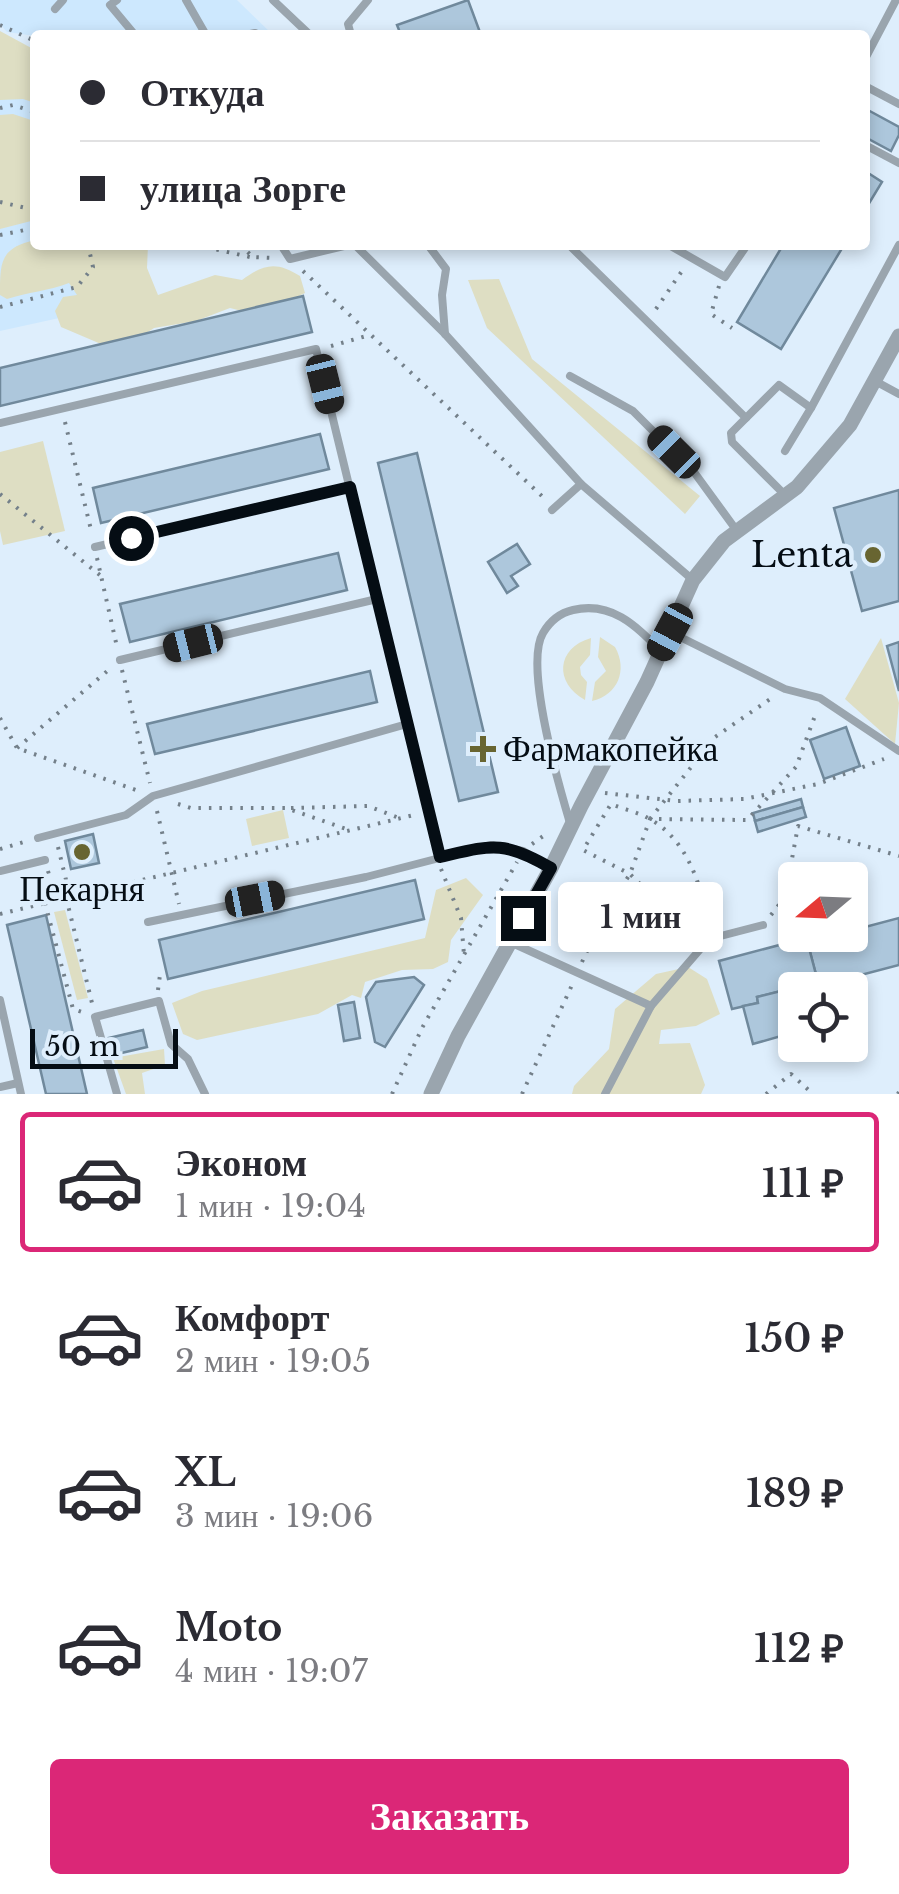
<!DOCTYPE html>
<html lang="ru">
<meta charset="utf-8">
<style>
:root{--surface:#fff;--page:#f7f7f7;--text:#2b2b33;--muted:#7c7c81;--line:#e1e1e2;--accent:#db2777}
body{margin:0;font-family:"Libre Baskerville",serif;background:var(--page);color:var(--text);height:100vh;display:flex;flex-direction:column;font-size:38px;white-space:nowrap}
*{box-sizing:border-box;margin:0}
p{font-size:32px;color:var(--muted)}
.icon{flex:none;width:55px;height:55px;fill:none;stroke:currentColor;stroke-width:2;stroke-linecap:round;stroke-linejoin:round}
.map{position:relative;height:1094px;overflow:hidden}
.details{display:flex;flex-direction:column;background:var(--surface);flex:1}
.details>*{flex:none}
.banner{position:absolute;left:30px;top:30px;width:840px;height:220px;border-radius:10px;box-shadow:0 5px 15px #0003;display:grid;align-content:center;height:220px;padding:0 50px;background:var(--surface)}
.needle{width:65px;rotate:251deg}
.fabs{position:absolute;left:778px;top:862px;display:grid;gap:20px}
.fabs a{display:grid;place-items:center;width:90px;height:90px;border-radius:10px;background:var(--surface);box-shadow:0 5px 15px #0003;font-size:50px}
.scale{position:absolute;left:30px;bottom:25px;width:148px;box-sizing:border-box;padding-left:10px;border:5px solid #050d14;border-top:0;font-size:28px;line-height:35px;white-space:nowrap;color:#050d14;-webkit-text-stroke:8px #deeefc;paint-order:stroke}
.end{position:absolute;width:45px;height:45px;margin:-22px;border:12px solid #050d14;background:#fff;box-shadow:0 0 0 5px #fff}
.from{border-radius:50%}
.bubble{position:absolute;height:70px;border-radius:10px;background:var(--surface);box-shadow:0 5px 15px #0003;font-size:32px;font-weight:600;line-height:70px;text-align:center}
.car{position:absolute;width:30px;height:60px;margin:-30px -15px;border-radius:12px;box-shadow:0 0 8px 2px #0007;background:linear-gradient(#222 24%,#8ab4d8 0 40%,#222 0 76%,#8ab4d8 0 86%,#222 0)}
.banner b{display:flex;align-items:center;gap:35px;height:95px;font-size:38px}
.banner b+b{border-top:2px solid var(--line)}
.banner i{width:25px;height:25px;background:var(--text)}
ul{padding:18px 0 0;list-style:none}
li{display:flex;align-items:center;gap:30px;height:140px;margin:0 20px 15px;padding:0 30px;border:5px solid transparent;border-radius:10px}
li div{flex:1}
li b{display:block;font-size:38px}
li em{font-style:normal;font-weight:600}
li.selected{border-color:var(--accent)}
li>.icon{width:90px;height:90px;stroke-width:1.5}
.cta{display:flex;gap:20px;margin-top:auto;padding:20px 50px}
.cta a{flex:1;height:115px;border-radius:10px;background:var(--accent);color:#fff;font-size:40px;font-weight:600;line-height:115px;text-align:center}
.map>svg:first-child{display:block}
.built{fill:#cde8fe}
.green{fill:#dedec3}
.building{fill:#adc7dc;stroke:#70899c;stroke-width:2.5}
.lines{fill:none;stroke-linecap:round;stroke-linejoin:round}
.path{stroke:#74808a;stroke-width:4;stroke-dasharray:2.5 8;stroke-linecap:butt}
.service{stroke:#9aa5ae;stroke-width:8}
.minor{stroke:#9aa5ae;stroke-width:15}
.route{stroke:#050d14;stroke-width:12}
.poi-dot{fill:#686531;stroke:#deeefc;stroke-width:4}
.labels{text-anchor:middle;stroke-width:9;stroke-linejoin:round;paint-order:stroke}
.poi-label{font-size:35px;fill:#050d14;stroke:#deeefc;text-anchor:end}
</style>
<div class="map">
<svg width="899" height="1094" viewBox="0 0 899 1094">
<rect width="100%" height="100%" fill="#deeefc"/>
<g class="built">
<polygon points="0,0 237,0 273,35 35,36 7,32 0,24"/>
<polygon points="35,60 35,245 114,306 0,331 0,68"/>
</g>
<g class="green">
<polygon points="0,31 35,50 35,103 23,99 0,100"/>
<polygon points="13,114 31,120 35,126 35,220 0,229 0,115"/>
<path d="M35,240V245H148L147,268L158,295L215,275L242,280C264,264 276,261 300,276L305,293L287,302L246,312L230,308L196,321L154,328L139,338L108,347L61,327L55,311L63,297L77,295L69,283C48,291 28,292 7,299L0,295C0,262 0,248 35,240Z"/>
<polygon points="499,279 532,359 700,496 685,514 487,328 468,280"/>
<polygon points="43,441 65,531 3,545 0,531 0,452"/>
<path d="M600,637L615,647C628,670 618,695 592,701L595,682L606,671L598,657Z"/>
<path d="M591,638L590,655L580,667L581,675L587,682L585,700C554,683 556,648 591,638Z"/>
<polygon points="881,638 899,703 895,744 845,699"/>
<polygon points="283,810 289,838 252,846 246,819"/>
<polygon points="466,878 483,895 451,940 448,962 433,969 402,970 365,982 361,998 352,995 318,1014 197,1040 183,1034 172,1003 202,991 425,938 436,890"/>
<polygon points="65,910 88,998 77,1000 54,912"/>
<polygon points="688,967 707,979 720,1014 696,1026 661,1030 659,1044 690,1043 705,1085 701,1094 572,1094 574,1086 609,1049 615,1009 656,974"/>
<polygon points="164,1049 165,1065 142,1073 145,1094 126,1094 113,1058"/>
</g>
<g class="building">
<polygon points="468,0 481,35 401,35 397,25"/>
<polygon points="866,109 899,127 899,135 891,151 865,137"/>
<polygon points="865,171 882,182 865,210"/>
<polygon points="783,245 844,245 781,349 737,322"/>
<polygon points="303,296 312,332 0,406 0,368"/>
<polygon points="320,434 329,469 101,523 93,488"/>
<polygon points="417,453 498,792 459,801 378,463"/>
<polygon points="899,490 899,601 862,611 834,508"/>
<polygon points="517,544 530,564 511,576 518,586 507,593 488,562"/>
<polygon points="338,553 347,590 130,642 120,604"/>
<polygon points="899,642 899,691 887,646"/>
<polygon points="370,671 377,702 155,754 147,724"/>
<polygon points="846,727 860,766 824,779 810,740"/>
<polygon points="801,799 803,807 755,821 753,813"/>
<polygon points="803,807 806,817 758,832 755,821"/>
<polygon points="93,834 99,863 71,869 65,841"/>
<polygon points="415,880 424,919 168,979 159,940"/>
<polygon points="46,915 87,1094 46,1094 7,925"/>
<polygon points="899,918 899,965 819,986 809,948 825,944 823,938 850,935 850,931"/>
<polygon points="817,935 822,935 825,944 809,948 819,986 806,990 805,985 757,997 758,1003 732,1009 719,961"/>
<polygon points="414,977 424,985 385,1047 375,1042 366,997 376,982"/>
<polygon points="805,985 806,990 819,986 820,990 795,990 795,1032 753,1044 743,1006 758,1003 757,997"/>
<polygon points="354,1002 360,1038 344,1041 338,1005"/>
<polygon points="143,1030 147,1047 113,1055 109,1038"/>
</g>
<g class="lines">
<g class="path">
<polyline points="0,25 35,41"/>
<polyline points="0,108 13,105 35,112"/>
<polyline points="0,202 35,210"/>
<polyline points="0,235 35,228"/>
<polyline points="196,245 250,257"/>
<polyline points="240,245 253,257 274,258"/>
<polyline points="303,271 544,498"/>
<polyline points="719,286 711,314 732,328"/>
<polyline points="0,307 77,287 93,267 88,245"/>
<polyline points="656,309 684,268"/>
<polyline points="331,346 370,335"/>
<polyline points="65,422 92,534"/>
<polyline points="0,494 101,576"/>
<polyline points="97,558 117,647"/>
<polyline points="122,670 150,783"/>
<polyline points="0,718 17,748 136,790"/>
<polyline points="17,748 112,667"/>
<polyline points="605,793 677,801 744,799 818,784 884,759"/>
<polyline points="178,804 191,808 286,808 349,830"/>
<polyline points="291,808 368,806 399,818"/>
<polyline points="157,811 179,904"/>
<polyline points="650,819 715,737 773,697"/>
<polyline points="532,844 549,832"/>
<polyline points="58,847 68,888 66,897 92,1003"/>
<polyline points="0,849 24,842"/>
<polyline points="441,869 461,918 464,955"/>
<polyline points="48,871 56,900"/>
<polyline points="45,903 73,1009 82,1012"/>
<polyline points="0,914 414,815"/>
<polyline points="771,915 785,897 798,826 899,856"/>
<path d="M692,936L630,874L583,850L611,804C623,809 637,812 648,818C686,838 702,884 707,924"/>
<polyline points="582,962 604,914 630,874 650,819 747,820 796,767 816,713"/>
<polyline points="158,990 160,975"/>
<polyline points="392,1094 422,1028 517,862"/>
<polyline points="522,1094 572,985"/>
<polyline points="766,1094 791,1074 813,1094"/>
<polyline points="898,1094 899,1092"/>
</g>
<g class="service">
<polyline points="117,0 110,5 135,35"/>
<polyline points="186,0 206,35"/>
<polyline points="273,0 310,35"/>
<polyline points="55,9 63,0"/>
<polyline points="246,35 255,33"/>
<polyline points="351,35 348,24 368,0"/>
<polyline points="865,59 896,0"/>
<polyline points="865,86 899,104"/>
<polyline points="865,145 899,163"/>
<polyline points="281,245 290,259 348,245"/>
<polyline points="355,245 445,334 581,484 693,580"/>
<polyline points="428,245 446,269 442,295 445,334"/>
<polyline points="569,245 746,418 731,433 732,442 786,496"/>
<polyline points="669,245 725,277 747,245"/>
<polyline points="570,376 633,411 694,472 737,531"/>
<polyline points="875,381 899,394"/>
<polyline points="746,418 779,385 811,408 899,245"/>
<polyline points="0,423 316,349 439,857"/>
<polyline points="785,451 811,408"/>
<polyline points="552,510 581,484"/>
<polyline points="95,547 350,487"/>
<polyline points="670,632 785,689 820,698 899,751"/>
<polyline points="120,660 377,599"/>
<path d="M570,823C559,786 524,665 543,633C550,621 560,613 573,610C611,601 635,625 660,650"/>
<polyline points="38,838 126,815 153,796 407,724"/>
<polyline points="0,871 45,860"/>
<polyline points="148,922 366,877 490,845 523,851 551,868"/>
<polyline points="510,942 651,1006"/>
<polyline points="0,1000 21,1094"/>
<polyline points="0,1087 18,1083"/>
<polyline points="117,1094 95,1017 159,1001 171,1044 188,1059 205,1094"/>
<polyline points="605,1094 651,1006 709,939 763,925"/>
</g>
<polyline class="minor" points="431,1094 458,1036 551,868 581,806 647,682 693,580 724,541 797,487 850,425 899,336"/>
</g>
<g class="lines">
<path class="route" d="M131,538L350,487L440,857C492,845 503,840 551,868L523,918"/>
</g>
<g class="poi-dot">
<circle cx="873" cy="555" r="10"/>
<path d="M478 734h10v10h10v10h-10v10h-10v-10h-10v-10h10z"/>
<circle cx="82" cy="852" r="10"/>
</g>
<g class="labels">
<g class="poi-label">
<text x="853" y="567">Lenta</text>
<text x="503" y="761" text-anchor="start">Фармакопейка</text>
<text x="82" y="901" text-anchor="middle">Пекарня</text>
</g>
</g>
</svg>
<div class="fabs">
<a><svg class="needle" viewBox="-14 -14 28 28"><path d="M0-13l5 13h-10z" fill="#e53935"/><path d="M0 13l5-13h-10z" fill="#7c7c81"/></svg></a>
<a><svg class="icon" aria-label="locate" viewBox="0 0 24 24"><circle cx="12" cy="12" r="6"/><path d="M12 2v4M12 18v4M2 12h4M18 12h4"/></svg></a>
</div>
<div class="scale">50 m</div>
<i class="end from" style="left:131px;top:538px"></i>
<i class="end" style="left:523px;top:918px"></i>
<div class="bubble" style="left:558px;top:882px;width:165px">1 мин</div>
<i class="car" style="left:325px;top:384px;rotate:166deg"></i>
<i class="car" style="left:674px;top:452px;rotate:315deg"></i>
<i class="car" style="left:670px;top:632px;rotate:208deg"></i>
<i class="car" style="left:193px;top:643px;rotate:256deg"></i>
<i class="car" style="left:255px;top:899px;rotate:79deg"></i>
<div class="banner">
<b><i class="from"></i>Откуда</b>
<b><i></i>улица Зорге</b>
</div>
</div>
<section class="details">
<ul>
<li class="selected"><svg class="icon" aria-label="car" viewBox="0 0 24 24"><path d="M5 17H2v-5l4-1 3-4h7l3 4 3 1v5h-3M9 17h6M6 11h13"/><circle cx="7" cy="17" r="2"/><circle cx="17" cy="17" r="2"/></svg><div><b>Эконом</b><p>1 мин · 19:04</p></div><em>111 ₽</em></li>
<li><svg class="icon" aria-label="car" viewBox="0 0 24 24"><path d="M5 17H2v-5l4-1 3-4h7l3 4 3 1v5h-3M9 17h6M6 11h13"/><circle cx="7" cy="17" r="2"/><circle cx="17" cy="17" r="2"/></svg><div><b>Комфорт</b><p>2 мин · 19:05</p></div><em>150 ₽</em></li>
<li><svg class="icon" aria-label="car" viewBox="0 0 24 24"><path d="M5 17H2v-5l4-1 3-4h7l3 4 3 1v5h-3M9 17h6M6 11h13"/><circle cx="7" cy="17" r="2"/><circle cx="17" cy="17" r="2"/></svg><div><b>XL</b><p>3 мин · 19:06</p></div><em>189 ₽</em></li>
<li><svg class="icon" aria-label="car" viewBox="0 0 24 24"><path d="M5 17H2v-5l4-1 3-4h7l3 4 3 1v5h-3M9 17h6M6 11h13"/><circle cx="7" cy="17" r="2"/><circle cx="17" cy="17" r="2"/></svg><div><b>Moto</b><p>4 мин · 19:07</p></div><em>112 ₽</em></li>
</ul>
<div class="cta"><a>Заказать</a></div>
</section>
